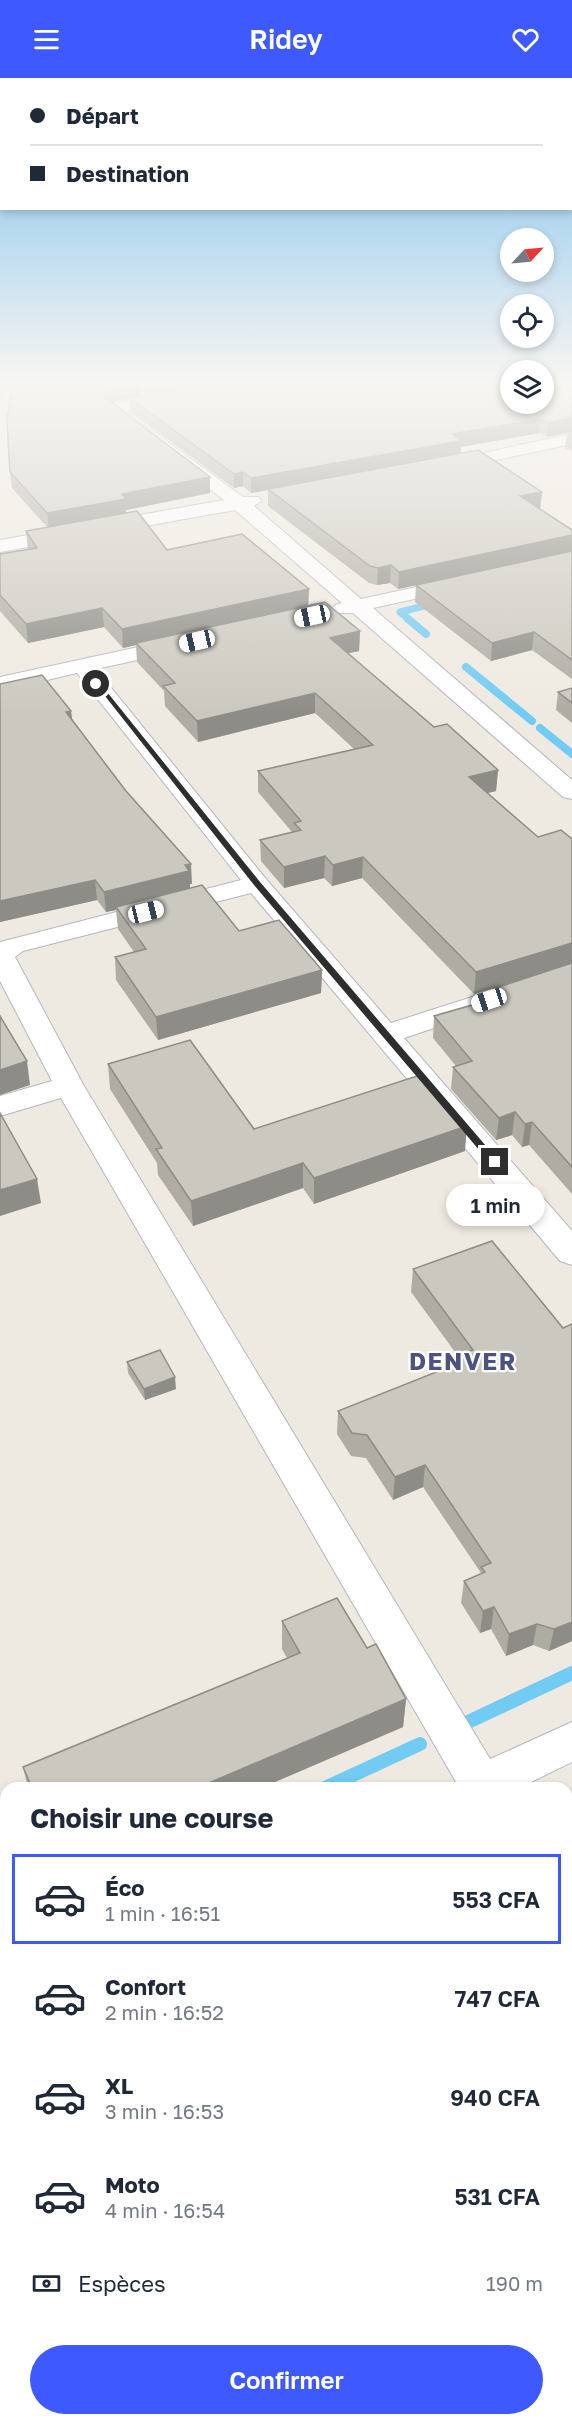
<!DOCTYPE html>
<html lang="fr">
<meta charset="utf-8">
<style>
:root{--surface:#fff;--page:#f2f2f3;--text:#1f2937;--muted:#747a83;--line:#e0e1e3;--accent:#3e5aff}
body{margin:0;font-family:"Golos Text",sans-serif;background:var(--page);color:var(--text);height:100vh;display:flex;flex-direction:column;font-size:22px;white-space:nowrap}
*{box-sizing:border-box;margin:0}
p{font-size:20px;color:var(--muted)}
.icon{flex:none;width:33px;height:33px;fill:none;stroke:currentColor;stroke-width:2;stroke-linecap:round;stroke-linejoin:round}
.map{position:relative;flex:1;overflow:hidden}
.side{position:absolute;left:0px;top:1704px;width:573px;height:644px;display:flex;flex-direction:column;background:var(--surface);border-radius:18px 18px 0 0;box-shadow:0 3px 9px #0003}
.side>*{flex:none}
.hud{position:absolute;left:0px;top:0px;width:573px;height:132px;box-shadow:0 3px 9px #0003;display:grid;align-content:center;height:132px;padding:0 30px;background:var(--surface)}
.needle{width:39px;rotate:64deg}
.buttons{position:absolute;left:500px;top:150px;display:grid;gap:12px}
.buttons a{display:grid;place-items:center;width:54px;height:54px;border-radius:50%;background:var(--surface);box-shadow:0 3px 9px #0003;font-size:30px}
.end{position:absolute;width:27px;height:27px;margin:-14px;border:8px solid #2e2e2e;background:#fff;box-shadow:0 0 0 3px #fff}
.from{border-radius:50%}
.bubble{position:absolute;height:42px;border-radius:21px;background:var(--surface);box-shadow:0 3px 9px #0003;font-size:20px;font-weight:600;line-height:42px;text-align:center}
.car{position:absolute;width:18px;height:36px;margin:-18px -9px;border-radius:8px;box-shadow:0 0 4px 2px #0007;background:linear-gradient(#fff 24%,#345 0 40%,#fff 0 76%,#345 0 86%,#fff 0)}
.hud b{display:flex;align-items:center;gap:21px;height:57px;font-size:22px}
.hud b+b{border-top:2px solid var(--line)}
.hud i{width:15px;height:15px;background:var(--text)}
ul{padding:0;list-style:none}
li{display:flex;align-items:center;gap:18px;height:90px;margin:0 12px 9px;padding:0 18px;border:3px solid transparent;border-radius:0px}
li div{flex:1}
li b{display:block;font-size:22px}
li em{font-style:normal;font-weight:600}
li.current{border-color:var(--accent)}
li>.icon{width:54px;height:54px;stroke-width:1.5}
h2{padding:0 30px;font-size:27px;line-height:72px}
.pay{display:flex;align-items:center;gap:15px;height:66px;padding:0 30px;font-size:22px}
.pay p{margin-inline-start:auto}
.action{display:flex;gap:12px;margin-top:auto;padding:12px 30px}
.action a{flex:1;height:69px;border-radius:36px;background:var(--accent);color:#fff;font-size:24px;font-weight:600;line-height:69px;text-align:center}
header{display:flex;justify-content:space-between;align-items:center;height:78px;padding:0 30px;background:var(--accent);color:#fff;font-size:27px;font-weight:600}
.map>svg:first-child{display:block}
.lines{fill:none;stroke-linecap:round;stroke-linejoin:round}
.stream-far3{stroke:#72cbf3;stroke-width:7}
.stream-far2{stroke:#72cbf3;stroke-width:8}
.stream-far1{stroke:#72cbf3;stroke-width:14}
.stream{stroke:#72cbf3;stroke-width:18}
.minor-casing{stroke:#b4b6c1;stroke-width:2}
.minor{fill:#fff;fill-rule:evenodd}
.wall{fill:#afaca4}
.shaded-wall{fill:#8e8c86}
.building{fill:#cbc8bf;stroke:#8e8c86;stroke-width:1.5}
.route{fill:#2e2e2e}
.labels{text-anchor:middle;stroke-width:4.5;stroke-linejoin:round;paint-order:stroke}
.district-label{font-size:24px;font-weight:bold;letter-spacing:1.5px;fill:#4c5381;stroke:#fff}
</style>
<header><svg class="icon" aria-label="menu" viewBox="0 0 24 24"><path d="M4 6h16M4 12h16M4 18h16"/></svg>Ridey<svg class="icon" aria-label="heart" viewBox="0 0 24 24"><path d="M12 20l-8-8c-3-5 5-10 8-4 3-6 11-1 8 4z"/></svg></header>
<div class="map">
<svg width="572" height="2347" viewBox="0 0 572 2347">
<rect width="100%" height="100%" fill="#efeae1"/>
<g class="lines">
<g class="stream-far3">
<polyline points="0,315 3,307"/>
<polyline points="410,542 400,534 436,525"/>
</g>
<g class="stream-far2">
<polyline points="408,541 426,556"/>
<polyline points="466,589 532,643"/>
<polyline points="540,650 572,676"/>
</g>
<g class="stream-far1">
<polyline points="468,1644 572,1595"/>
<polyline points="325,1710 420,1666"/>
</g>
<polyline class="stream" points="536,2342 539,2347"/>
<g class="minor-casing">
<g id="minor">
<polygon points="207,307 242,307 234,312 125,333 243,419 259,419 261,423 254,428 361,521 458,500 465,502 468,506 465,510 373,530 572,702 572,721 563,719 353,535 335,535 332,531 335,527 342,525 235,432 0,474 0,462 224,422 105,332 116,325"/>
<polygon points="572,356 572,366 445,393 436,388 445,383"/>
<polygon points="180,560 188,561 191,566 188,571 96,591 266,801 391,945 572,887 572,904 404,960 572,1153 572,1187 560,1183 251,815 23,873 15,879 84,1008 490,1681 572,1644 572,1684 519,1710 453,1710 456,1704 61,1020 0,1038 0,1018 52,1003 0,903 0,864 241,802 77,595 0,613 0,599"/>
<polygon points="6,1912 6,1960 0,1963 0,1915"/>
<polygon points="435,2342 491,2342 493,2347 437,2347"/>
</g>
</g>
<use href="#minor" class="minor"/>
</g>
<g class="wall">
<polygon points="12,307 193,307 148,316 140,311 141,318 116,323 112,325 210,415 126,432 126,435 167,472 309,511 308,528 360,553 359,573 348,575 434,649 498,692 496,713 487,715 538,759 572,761 572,1116 529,1067 522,1069 512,1057 496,1062 451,1011 453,989 456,988 433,960 434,938 492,922 493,911 563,888 474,916 362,800 332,808 324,800 284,810 261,783 260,762 292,754 258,714 258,693 354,671 315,635 198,664 165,628 164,613 137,584 136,567 123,570 104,549 28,565 0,533 0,476 28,472 26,453 47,449 12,410 10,394"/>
<polygon points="572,307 572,373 565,370 567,355 572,354 547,359 539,355 461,369 461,376 542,414 540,431 572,452 572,601 532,572 491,583 415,524 416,507 398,511 390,505 377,507 369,505 268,428 268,412 251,415 243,408 234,410 130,334 130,320"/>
<polygon points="572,610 572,645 556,632 558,614"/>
<polygon points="71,633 72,641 192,806 190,806 190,811 239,853 322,892 321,915 158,962 116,902 115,879 134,874 118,851 116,832 106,834 97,822 0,844"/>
<polygon points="108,986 254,1051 465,1073 314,1126 303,1110 193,1148 158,1097 157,1085 110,1011"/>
<polygon points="492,1163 572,1563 549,1573 533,1567 506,1578 491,1551 480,1555 461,1525 464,1503 481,1495 423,1409 393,1422 366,1380 351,1378 337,1356 338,1333 449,1290 449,1281 458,1278 411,1214 413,1191"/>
<polygon points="127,1284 176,1311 145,1322 128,1295"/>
<polygon points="282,1543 367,1570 406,1621 403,1649 261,1710 28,1710 23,1689 287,1580 282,1571"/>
<polygon points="572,1762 572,2080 567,2071 567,1765"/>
</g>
<g class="shaded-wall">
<polygon points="117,307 140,307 141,318 116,323 103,332 102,317 115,308"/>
<polygon points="147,307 193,307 148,316"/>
<polygon points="572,340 572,354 547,359 548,345"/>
<polygon points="540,341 539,355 461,369 460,377 251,415 251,400 452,356"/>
<polygon points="243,394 243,408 234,410 234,396"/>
<polygon points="210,399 210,415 126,432 127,437 49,451 47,435 122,416"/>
<polygon points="542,414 540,431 519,434 520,418"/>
<polygon points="572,457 572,474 398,511 399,494"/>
<polygon points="391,487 390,505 377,507 378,490"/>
<polygon points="309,511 308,530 136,565 136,567 123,570 122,551"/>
<polygon points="102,530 104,549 28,565 26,546"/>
<polygon points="360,553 359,573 330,579 330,560"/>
<polygon points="534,554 532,572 491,583 492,565"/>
<polygon points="315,615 315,635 198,664 197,643"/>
<polygon points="71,633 73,652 66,634"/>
<polygon points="498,692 496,713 467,720 469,699"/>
<polygon points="325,778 324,800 284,810 284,789"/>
<polygon points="363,779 362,800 332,808 333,787"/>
<polygon points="191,786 192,806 190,806 190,813 116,829 116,832 106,834 104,814"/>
<polygon points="95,802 97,822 0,844 0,823"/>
<polygon points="572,865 572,886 474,916 476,894"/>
<polygon points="322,892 321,915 158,962 156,939"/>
<polygon points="27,983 30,1007 0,1017 0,992"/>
<polygon points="515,1034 512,1057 496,1062 499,1040"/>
<polygon points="532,1044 529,1067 522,1069 525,1046"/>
<polygon points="467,1048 465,1073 314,1126 314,1100"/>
<polygon points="303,1085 303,1110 193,1148 191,1123"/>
<polygon points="37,1101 41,1125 0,1138 0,1112"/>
<polygon points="175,1299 176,1311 145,1322 144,1311"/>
<polygon points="425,1387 423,1409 393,1422 395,1399"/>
<polygon points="494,1529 491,1551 480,1555 483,1533"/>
<polygon points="572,1544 572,1563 549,1573 554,1551"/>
<polygon points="537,1546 533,1567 506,1578 509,1556"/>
<polygon points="406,1621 403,1649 261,1710 197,1710"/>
</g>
<g class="building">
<polygon points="12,307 117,307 115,308 102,317 210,399 122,416 126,421 47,435 10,394 7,343"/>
<polygon points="198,307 510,307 510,326 543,326 543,307 572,307 572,340 548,345 540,341 452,356 461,363 251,400 243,394 234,396 130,320"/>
<polygon points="478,372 542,414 520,418 572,452 572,457 399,494 391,487 378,490 370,488 268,411"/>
<polygon points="137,433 167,472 242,456 309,511 122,551 102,530 26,546 0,517 0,476 37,470 26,453"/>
<polygon points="572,473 572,582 534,554 492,565 416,507"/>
<polygon points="325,524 360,553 330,560 434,649 447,646 498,692 469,699 538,759 561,752 572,761 572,865 476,894 363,779 333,787 325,778 284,789 260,762 301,752 294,745 301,743 258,693 373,667 315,615 197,643 163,608 175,605 136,565"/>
<polygon points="42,597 71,633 66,634 126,713 191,786 185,787 189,793 104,814 95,802 0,823 0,606"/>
<polygon points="572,610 572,625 558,614"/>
<polygon points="202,807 239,853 279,842 322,892 156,939 115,879 146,871 116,829"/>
<polygon points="572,885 572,1089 532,1044 525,1046 515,1034 499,1040 453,989 472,983 434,938 500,919 493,911"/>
<polygon points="0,938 27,983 0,992"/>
<polygon points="190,962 254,1051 423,996 467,1048 314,1100 303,1085 191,1123 156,1071 162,1070 108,986"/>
<polygon points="0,1035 37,1101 0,1112"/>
<polygon points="492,1163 563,1250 572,1246 572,1544 554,1551 537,1546 509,1556 494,1529 483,1533 464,1503 485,1494 481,1489 491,1485 425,1387 395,1399 367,1357 352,1355 338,1333 454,1287 449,1281 473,1272 413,1191"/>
<polygon points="160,1272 175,1299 144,1311 127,1284"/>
<polygon points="337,1520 367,1570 376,1566 406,1621 197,1710 32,1710 23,1689 300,1575 282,1543"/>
<polygon points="572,1762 572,2050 567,2042 567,1765"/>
<polygon points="6,2053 6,2203 0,2184 0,2056"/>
<polygon points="6,2203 6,2255 0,2236 0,2206"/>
<polygon points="33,2342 316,2342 319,2347 35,2347"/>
</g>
<linearGradient id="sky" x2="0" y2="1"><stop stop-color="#79bdec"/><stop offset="0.48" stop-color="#f8f6f2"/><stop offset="1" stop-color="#f8f6f2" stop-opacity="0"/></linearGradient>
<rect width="572" height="636" fill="url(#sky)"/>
<polygon class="route" points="94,604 99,604 260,804 498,1082 498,1086 491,1086 254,807"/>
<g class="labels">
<g class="district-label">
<text x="463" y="1292">DENVER</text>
</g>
</g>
</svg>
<div class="buttons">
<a><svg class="needle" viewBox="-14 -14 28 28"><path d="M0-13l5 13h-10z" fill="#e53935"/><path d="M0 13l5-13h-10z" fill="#747a83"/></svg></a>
<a><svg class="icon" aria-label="locate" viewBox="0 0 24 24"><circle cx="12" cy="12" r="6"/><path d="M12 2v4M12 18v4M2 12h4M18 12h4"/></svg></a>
<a><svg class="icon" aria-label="layers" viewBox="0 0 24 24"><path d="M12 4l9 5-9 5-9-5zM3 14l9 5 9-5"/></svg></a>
</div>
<i class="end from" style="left:96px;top:606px"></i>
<i class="end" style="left:495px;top:1084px"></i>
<div class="bubble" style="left:446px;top:1106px;width:99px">1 min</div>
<i class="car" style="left:312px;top:538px;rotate:258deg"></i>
<i class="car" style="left:197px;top:563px;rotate:257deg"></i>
<i class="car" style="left:146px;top:834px;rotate:76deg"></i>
<i class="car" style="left:489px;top:922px;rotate:252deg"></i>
<div class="hud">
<b><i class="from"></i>Départ</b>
<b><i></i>Destination</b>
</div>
<section class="side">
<h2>Choisir une course</h2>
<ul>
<li class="current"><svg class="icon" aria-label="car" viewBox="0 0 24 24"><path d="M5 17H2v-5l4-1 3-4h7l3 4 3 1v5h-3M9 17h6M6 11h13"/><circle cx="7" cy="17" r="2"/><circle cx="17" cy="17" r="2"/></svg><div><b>Éco</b><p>1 min · 16:51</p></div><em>553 CFA</em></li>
<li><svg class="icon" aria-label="car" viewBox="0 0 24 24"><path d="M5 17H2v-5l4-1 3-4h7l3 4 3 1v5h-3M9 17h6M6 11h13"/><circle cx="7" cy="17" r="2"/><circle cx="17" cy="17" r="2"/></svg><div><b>Confort</b><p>2 min · 16:52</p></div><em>747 CFA</em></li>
<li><svg class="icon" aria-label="car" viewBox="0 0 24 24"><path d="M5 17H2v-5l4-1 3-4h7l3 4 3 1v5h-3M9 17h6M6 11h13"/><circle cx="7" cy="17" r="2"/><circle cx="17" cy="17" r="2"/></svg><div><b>XL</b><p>3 min · 16:53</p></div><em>940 CFA</em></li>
<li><svg class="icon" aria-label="car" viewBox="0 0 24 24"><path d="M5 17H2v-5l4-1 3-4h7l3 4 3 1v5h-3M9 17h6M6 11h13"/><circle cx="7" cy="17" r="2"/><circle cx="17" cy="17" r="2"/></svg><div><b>Moto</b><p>4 min · 16:54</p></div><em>531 CFA</em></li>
</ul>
<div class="pay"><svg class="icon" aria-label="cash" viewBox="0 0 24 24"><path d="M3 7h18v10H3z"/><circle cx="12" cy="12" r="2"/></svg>Espèces<p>190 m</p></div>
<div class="action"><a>Confirmer</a></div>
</section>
</div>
